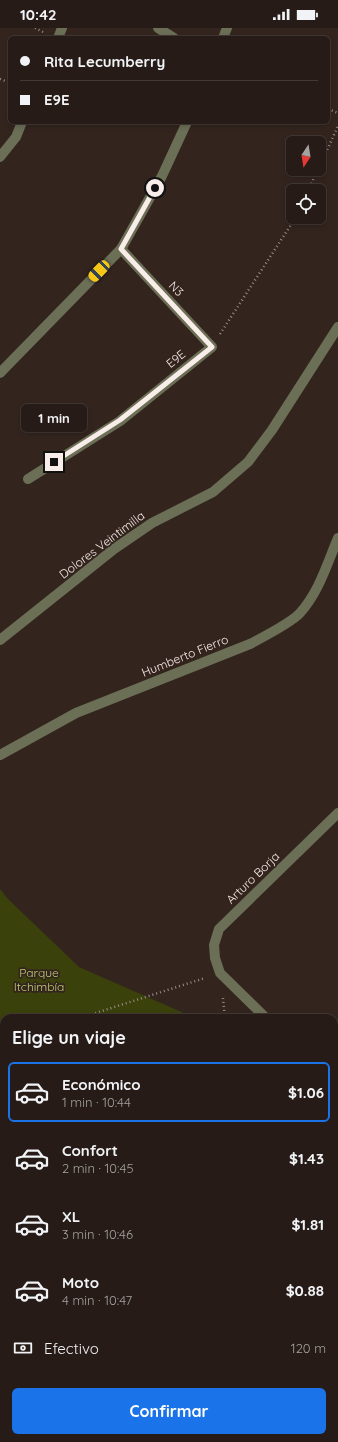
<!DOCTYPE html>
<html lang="es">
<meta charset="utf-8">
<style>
:root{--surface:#261b16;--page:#2e241f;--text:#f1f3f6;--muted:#a4a1a1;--line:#423935;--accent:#1a73e8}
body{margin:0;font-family:Quicksand,sans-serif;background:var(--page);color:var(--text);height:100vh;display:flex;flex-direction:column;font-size:15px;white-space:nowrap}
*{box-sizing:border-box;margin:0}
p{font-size:13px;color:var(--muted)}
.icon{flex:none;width:22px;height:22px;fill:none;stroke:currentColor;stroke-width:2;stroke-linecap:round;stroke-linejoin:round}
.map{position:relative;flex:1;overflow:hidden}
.drawer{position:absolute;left:0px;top:986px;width:338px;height:428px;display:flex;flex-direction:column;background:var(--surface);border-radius:12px 12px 0 0;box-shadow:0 2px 6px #0003,0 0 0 1px var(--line)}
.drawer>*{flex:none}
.top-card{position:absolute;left:8px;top:8px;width:322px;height:88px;border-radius:6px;box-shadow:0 2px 6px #0003,0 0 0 1px var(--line);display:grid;align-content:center;height:88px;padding:0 12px;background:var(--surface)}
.needle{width:26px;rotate:192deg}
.controls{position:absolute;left:286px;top:108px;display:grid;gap:8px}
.controls a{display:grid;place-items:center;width:40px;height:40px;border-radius:6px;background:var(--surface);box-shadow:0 2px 6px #0003,0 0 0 1px var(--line);font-size:20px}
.end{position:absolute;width:18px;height:18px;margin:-9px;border:5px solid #f9ede9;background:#111;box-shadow:0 0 0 2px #111}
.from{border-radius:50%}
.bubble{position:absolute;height:28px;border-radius:6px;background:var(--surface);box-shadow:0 2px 6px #0003,0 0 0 1px var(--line);font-size:13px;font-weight:700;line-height:28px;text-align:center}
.car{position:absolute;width:12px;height:24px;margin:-12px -6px;border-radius:5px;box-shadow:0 0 3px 1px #0007;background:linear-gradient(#f5c518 24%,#345 0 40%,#f5c518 0 76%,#345 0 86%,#f5c518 0)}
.top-card b{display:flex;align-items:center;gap:14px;height:38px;font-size:15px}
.top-card b+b{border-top:1px solid var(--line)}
.top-card i{width:10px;height:10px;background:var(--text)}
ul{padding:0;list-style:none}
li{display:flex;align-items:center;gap:12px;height:60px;margin:0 8px 6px;padding:0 4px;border:2px solid transparent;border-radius:6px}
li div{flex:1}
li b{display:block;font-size:15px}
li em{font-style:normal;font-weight:700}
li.active{border-color:var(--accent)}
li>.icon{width:36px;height:36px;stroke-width:1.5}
h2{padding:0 12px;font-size:18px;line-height:48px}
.pay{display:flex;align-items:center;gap:10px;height:44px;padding:0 12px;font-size:15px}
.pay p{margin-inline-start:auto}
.primary-button{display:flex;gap:8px;margin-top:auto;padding:8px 12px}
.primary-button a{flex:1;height:46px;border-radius:6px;background:var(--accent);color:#fff;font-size:16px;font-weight:700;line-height:46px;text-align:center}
.status{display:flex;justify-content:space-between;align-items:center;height:28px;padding:0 20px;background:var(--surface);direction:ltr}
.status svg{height:11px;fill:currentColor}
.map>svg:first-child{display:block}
.green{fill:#3a410b}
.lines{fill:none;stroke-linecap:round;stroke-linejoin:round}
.path{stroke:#9b8d88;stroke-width:2.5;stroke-dasharray:1 3;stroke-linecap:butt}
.service{stroke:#6b6f56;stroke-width:10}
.minor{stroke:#6b6f56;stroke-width:10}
.route{stroke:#f9ede9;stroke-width:5}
.labels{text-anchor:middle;stroke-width:3.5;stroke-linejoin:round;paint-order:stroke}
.street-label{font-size:12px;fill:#f9ede9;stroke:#33241e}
.park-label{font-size:12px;fill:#bfce74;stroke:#33241e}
</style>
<div class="status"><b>10:42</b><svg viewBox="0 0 49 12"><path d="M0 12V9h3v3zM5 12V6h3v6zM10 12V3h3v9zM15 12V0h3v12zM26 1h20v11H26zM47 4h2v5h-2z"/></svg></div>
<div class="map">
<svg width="338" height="1414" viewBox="0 0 338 1414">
<rect width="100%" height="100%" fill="#33241e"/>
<polygon class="green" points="0,861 8,871 79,939 195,990 4,990 4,1410 212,1410 211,1414 0,1414"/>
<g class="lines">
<g class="path">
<polyline points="35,0 43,4"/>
<polyline points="0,51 10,55"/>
<polyline points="328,81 338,85"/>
<polyline points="319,140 338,98"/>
<polyline points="308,163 318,141"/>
<polyline points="220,306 296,189"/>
<polyline points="223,970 225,990"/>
<polyline points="80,990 205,950"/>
<polyline points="0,1016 4,1014"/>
<polyline points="0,1170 4,1173"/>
<polyline points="0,1258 4,1255"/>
<polyline points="0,1356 4,1360"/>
<polyline points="59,1410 64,1414"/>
<polyline points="312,1410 312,1414"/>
</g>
<polyline class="service" points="111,1410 115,1414"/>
<g class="minor">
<polyline points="158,0 174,10"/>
<polyline points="58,10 62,0"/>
<polyline points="223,10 227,0"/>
<polyline points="0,129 16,109 22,94"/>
<polyline points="0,345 121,221 162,148 187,94"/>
<polyline points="28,451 120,393 212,319 121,221"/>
<polyline points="0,612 114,521 152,495 213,464 248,434 272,402 338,299"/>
<path d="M0,727L76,685L250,616C263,609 291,595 300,585C319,564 327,536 338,510"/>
<polyline points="266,990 220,945 215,930 214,917 219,901 338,785"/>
<polyline points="334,1046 338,1042"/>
<polyline points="334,1079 338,1081"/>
<polyline points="248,1414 250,1410"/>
</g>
</g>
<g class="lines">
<polyline class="route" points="54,434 120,392 212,319 121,221 155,160"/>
</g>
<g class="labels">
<g class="street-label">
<text transform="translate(176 261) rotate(47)" y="4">N3</text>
<text transform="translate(176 331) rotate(-39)" y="4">E9E</text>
<text transform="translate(102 517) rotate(-37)" y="4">Dolores Veintimilla</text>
<text transform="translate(185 628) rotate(-22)" y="4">Humberto Fierro</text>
<text transform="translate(253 850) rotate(-44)" y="4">Arturo Borja</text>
</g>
<g class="park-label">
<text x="39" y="949">Parque<tspan x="39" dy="14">Itchimbía</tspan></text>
</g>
</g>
</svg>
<div class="controls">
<a><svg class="needle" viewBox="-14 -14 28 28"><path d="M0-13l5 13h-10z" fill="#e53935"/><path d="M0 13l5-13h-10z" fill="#a4a1a1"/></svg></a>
<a><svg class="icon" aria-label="locate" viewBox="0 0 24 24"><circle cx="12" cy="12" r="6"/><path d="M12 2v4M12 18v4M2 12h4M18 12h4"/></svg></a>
</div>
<i class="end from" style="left:155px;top:160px"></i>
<i class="end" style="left:54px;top:434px"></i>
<div class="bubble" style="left:21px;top:376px;width:66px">1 min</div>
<i class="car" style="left:99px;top:243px;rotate:224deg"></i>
<div class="top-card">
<b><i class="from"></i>Rita Lecumberry</b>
<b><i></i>E9E</b>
</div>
<section class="drawer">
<h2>Elige un viaje</h2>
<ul>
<li class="active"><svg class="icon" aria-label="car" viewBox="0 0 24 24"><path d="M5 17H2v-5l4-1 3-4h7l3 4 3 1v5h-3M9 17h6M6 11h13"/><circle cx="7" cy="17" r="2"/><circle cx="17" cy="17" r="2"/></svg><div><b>Económico</b><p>1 min · 10:44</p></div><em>$1.06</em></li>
<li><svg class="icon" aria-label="car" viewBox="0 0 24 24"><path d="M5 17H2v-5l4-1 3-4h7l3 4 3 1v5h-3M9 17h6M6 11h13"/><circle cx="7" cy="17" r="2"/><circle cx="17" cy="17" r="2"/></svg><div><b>Confort</b><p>2 min · 10:45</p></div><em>$1.43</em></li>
<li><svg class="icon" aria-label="car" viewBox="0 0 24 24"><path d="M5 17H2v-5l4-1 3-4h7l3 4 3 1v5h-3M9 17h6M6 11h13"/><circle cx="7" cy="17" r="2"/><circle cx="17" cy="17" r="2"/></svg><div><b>XL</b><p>3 min · 10:46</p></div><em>$1.81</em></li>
<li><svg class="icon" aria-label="car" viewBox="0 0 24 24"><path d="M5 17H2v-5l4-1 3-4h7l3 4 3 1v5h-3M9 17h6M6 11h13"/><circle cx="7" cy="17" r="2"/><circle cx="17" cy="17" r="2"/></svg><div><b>Moto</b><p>4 min · 10:47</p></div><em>$0.88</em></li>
</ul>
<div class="pay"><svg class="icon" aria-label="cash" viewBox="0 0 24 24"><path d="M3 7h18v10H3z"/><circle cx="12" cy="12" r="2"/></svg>Efectivo<p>120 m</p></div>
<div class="primary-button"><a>Confirmar</a></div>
</section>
</div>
